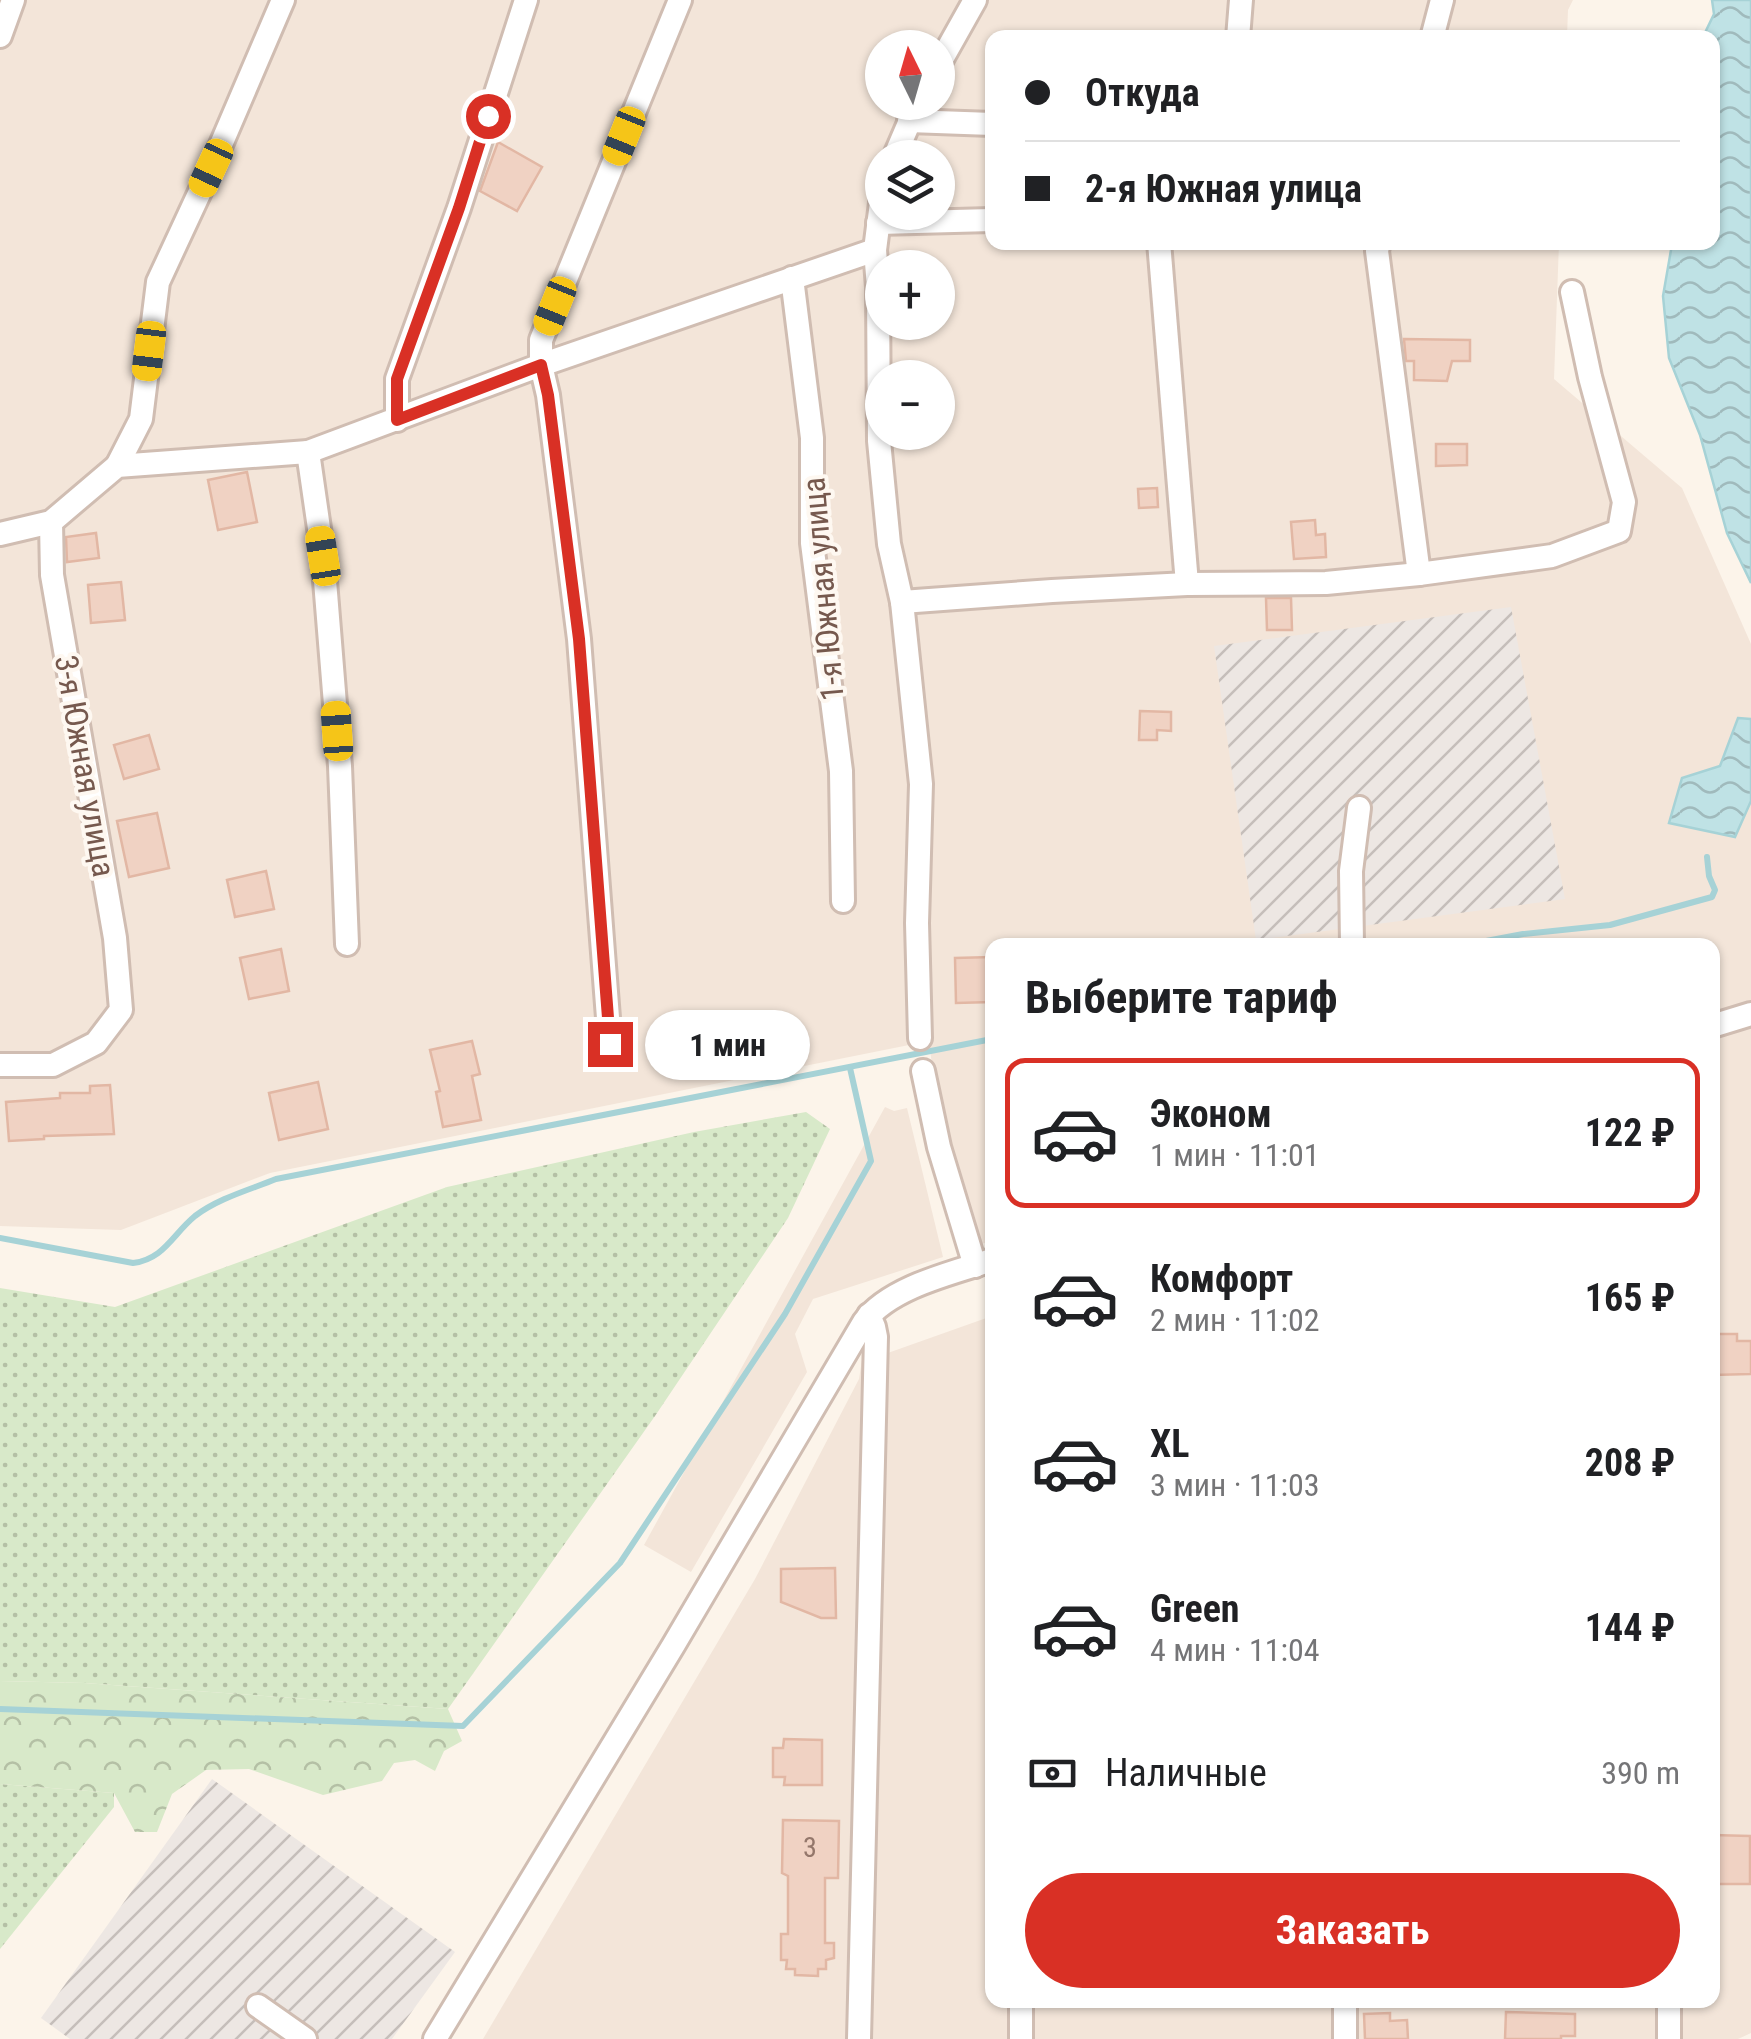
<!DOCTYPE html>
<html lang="ru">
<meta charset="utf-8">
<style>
:root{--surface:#fff;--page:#f2f2f2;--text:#202124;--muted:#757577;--line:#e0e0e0;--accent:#d93025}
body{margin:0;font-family:"Roboto Condensed",sans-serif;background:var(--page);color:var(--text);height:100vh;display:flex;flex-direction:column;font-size:38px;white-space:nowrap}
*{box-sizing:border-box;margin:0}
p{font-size:32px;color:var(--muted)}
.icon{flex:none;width:55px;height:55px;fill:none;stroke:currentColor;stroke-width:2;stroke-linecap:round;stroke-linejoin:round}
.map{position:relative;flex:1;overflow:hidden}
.drawer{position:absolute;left:985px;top:938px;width:735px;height:1070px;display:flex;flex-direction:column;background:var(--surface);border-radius:20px;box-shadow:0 2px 8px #0004}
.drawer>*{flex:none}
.hud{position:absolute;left:985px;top:30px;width:735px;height:220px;border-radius:20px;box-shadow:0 2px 8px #0004;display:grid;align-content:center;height:220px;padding:0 40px;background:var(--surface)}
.needle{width:65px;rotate:355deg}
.controls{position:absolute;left:865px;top:30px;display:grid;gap:20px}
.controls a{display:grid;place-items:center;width:90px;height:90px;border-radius:50%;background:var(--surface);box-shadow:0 2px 8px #0004;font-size:50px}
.end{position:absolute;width:45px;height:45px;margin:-22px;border:12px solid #d93025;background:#fff;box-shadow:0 0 0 5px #fff}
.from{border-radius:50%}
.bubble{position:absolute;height:70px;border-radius:35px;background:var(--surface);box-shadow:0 2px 8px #0004;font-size:32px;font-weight:700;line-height:70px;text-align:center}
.car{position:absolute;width:30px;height:60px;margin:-30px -15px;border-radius:12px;box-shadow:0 0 8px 2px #0007;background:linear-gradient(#f5c518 24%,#345 0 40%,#f5c518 0 76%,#345 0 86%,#f5c518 0)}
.hud b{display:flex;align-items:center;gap:35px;height:95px;font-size:38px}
.hud b+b{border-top:2px solid var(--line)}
.hud i{width:25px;height:25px;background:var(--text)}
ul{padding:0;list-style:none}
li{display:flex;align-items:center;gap:30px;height:150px;margin:0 20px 15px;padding:0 20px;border:5px solid transparent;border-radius:20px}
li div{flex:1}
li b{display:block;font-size:38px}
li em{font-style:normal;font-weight:700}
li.current{border-color:var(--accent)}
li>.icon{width:90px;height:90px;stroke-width:1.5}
h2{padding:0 40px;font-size:45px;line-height:120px}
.pay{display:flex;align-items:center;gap:25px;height:110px;padding:0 40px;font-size:38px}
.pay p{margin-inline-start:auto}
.action{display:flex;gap:20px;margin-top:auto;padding:20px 40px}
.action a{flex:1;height:115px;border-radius:60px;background:var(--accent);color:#fff;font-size:40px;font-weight:700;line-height:115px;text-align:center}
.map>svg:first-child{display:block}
.residential{fill:#f3e5d9;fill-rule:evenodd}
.industrial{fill:url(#industrial-furrows)}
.grass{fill:url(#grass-dots)}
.forest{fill:url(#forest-crowns)}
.water{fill:url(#water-waves);stroke:#a6d2d6;stroke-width:2.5}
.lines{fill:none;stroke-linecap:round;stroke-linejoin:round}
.stream{stroke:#a6d2d6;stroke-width:6}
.building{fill:#f0d2c3;stroke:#e2b7a4;stroke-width:2.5}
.minor-casing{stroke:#d0bdb2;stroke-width:28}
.minor{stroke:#fff;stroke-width:22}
.route{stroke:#d93025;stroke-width:12}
.labels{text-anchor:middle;stroke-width:8;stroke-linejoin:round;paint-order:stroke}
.number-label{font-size:28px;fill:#94776b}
.street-label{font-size:32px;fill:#76594e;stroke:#fef8f1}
</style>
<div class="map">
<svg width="1751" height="2039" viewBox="0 0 1751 2039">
<defs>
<pattern id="industrial-furrows" width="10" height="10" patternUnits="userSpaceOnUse" patternTransform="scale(2.5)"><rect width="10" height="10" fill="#ede7e3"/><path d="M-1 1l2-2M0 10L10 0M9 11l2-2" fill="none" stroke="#c5beba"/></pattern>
<pattern id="grass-dots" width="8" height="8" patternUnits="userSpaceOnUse" patternTransform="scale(2.5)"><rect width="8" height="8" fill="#d8e9c9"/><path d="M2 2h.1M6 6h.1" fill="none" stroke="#b4c0a5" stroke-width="1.8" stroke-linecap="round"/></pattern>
<pattern id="forest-crowns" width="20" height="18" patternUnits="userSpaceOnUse" patternTransform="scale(2.5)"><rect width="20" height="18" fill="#d8e9c9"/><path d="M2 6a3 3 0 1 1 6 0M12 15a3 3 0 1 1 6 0" fill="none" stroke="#b4c0a5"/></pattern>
<pattern id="water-waves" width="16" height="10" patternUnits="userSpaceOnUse" patternTransform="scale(2.5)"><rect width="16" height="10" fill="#bfe2e5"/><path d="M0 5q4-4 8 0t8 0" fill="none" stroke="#a0babc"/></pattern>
</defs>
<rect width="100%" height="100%" fill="#fcf4ea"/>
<g class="residential">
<path d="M0,0H1573L1568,10L1567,37L992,38V242L1559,243L1554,379L1682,488L1751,644V2033L1738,2039H483L755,1579L859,1379L863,1354H885L992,1316V2000H1712V945H992V1241L981,1244L952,1147L932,1065L929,1041L270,1173L121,1230L0,1226ZM882,48H938V102H882ZM882,158H938V212H882ZM882,268H938V322H882ZM882,378H938V432H882Z"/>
<polygon points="885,1107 894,1111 907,1108 943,1257 813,1299 795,1334 807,1372 691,1572 644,1545"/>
</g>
<g class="industrial">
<polygon points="1511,607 1565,899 1256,940 1214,646"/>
<polygon points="212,1779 455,1952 392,2039 70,2039 41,2018"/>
</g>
<g class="grass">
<polygon points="806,1112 830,1129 788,1218 655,1416 448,1709 84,1683 0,1681 0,1288 115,1307 447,1187 694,1132"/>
<polygon points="0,1784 114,1793 114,1807 0,1949"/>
</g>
<polygon class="forest" points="0,1681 84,1683 448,1709 462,1741 444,1751 435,1771 415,1760 394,1763 382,1781 323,1795 249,1769 206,1770 172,1794 157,1832 135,1832 114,1793 0,1784"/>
<g class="water">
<polygon points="1712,0 1751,0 1751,583 1727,533 1700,435 1669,358 1663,296 1671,250 1675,243 1712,242 1712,38 1703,37 1714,14"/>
<polygon points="1738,718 1751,719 1751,801 1735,837 1669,823 1682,778 1720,766"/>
</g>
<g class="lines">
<g class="stream">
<polyline points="1465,945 1523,934 1610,925 1712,897 1715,890 1709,876 1707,857"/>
<path d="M0,1238L133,1263C164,1259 172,1235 195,1216C219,1198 249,1190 276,1179L992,1039"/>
<polyline points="0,1709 463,1726 620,1563 785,1314 871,1161 850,1068"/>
</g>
</g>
<g class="building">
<polygon points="498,142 542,167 517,211 480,191"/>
<polygon points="1404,339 1470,340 1470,361 1452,361 1447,381 1414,380 1414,361 1406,361"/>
<polygon points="1436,444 1467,444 1467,465 1436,466"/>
<polygon points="247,472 257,522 218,530 208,480"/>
<polygon points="1157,488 1158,507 1139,508 1138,489"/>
<polygon points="1315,520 1316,535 1325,534 1326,557 1294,559 1291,522"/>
<polygon points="96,533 99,558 67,562 66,537"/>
<polygon points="121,582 125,620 91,623 88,585"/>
<polygon points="1266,598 1291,598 1292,630 1267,630"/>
<polygon points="1140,711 1171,712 1171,731 1157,730 1157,740 1139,740"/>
<polygon points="149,735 159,769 124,779 114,745"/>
<polygon points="157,813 169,868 129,877 117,821"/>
<polygon points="266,871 274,909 235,917 227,880"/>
<polygon points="281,949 289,991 249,999 240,958"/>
<polygon points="992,957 992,1002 956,1003 955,958"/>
<polygon points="472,1041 480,1074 472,1076 481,1120 443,1127 436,1092 440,1091 430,1050"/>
<polygon points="318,1082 328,1129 279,1140 269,1093"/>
<polygon points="110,1085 114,1134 44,1136 44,1139 9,1141 6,1102 60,1098 60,1093 90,1093 90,1086"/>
<polygon points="1712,1334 1737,1334 1737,1341 1751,1341 1751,1374 1712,1375"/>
<polygon points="835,1568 836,1618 821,1618 781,1602 781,1569"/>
<polygon points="784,1739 822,1740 822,1785 784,1785 785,1777 773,1777 773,1748 783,1748"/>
<polygon points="783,1820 839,1821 838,1878 825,1878 825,1943 834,1943 834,1958 826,1960 826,1969 818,1969 818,1976 795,1975 795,1969 786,1969 787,1960 781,1960 781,1934 788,1934 788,1876 782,1873"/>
<polygon points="1712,1835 1750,1836 1750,1884 1712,1884"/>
<polygon points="1506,2012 1575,2014 1575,2036 1561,2036 1561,2039 1505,2039"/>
<polygon points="1390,2013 1390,2021 1407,2020 1408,2039 1365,2039 1364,2014"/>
</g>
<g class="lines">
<g class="minor-casing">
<g id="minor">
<polyline points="0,36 13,0"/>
<polyline points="1238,38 1241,0"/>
<polyline points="1432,38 1442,0"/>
<polyline points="938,66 975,0"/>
<polyline points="909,121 992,124"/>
<polyline points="894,158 918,102"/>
<polyline points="882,195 875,250 878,287 879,441 889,544 902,602 921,784 917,923 920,1038"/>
<polyline points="878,223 992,220"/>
<polyline points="1159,242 1187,584"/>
<polyline points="1379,242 1377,251 1419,574"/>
<polyline points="792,278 812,438 812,543 841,771 843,901"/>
<polyline points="397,420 397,379 459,208 526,0"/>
<polyline points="308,452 323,556 340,766 347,944"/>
<polyline points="117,466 141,419 158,282 211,168 283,0"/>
<polyline points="0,534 51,522 117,466 308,452 541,365 875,250"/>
<polyline points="902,602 1052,591 1187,584 1326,583 1419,574 1552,556 1619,531 1624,502 1590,377 1572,292"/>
<polyline points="1352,945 1351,871 1359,808"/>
<polyline points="1712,1026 1751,1014"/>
<polyline points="610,1044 579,639 548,395 541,365 541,340 680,0"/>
<polyline points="0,1065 53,1065 96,1043 121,1010 115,938 52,575 51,522"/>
<polyline points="923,1071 939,1147 975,1266"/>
<polyline points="258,2006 305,2039"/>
<path d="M435,2039L673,1646L864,1322C890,1287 952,1273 992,1260"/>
<polyline points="859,2039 876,1337 874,1327 869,1315"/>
<polyline points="1021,2039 1021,2000"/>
<polyline points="1345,2039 1345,2000"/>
<polyline points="1669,2039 1669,2000"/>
</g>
</g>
<use href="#minor" class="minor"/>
</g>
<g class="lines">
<polyline class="route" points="488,116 459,208 397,379 397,420 541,365 548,395 579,639 610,1044"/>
</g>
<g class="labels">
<g class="number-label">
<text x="810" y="1857">3</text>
</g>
<g class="street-label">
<text transform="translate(823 589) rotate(-95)" y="11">1-я Южная улица</text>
<text transform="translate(85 766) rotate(80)" y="11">3-я Южная улица</text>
</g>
</g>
</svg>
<div class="controls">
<a><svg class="needle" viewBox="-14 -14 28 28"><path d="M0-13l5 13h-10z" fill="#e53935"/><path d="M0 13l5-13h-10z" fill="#757577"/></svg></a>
<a><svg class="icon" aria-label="layers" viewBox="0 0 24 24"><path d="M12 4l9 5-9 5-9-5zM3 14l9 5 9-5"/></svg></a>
<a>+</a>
<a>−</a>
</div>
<i class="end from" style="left:488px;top:116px"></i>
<i class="end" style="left:610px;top:1044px"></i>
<div class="bubble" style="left:645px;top:1010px;width:165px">1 мин</div>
<i class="car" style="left:624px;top:136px;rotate:202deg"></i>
<i class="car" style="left:211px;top:168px;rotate:205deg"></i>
<i class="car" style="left:555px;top:306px;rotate:202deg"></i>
<i class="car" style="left:149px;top:351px;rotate:187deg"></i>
<i class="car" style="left:323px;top:556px;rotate:351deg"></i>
<i class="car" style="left:337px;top:731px;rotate:356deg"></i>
<div class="hud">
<b><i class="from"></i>Откуда</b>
<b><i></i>2-я Южная улица</b>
</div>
<section class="drawer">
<h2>Выберите тариф</h2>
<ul>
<li class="current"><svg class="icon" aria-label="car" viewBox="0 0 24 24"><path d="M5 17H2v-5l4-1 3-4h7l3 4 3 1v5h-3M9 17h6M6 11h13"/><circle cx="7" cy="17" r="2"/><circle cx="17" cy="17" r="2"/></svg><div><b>Эконом</b><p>1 мин · 11:01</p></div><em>122 ₽</em></li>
<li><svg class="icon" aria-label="car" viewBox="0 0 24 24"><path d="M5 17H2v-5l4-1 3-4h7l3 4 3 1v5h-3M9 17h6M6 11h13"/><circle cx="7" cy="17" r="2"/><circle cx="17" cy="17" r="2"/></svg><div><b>Комфорт</b><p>2 мин · 11:02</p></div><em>165 ₽</em></li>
<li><svg class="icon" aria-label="car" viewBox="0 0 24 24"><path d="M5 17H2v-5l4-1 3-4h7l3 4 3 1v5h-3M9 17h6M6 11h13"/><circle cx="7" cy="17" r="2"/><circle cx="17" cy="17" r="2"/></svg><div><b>XL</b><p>3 мин · 11:03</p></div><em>208 ₽</em></li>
<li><svg class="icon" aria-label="car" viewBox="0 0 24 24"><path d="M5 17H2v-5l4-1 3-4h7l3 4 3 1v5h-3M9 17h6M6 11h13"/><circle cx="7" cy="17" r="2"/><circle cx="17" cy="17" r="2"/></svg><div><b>Green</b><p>4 мин · 11:04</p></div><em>144 ₽</em></li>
</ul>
<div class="pay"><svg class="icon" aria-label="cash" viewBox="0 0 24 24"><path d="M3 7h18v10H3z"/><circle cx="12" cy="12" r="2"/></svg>Наличные<p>390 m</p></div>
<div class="action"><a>Заказать</a></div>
</section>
</div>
